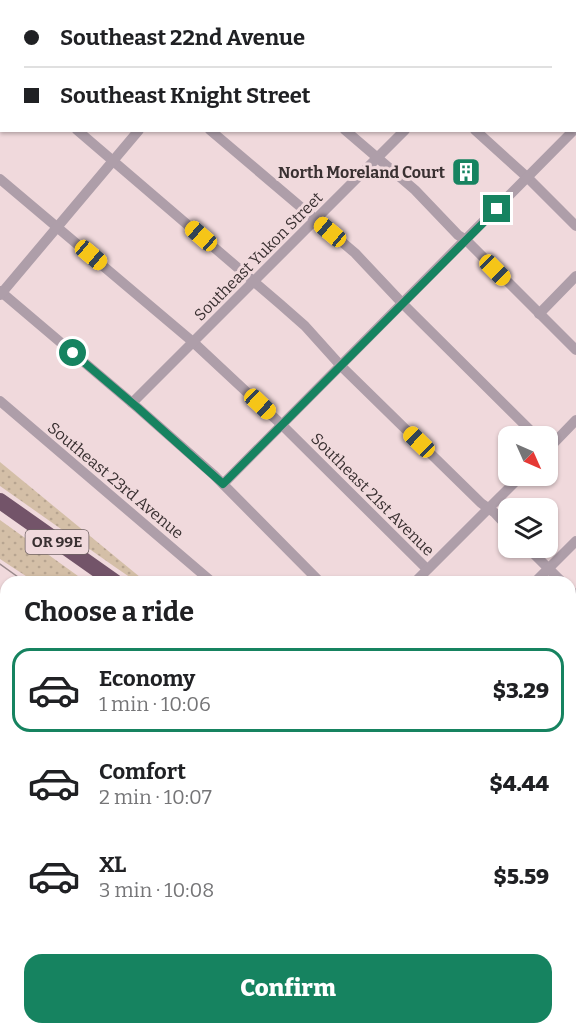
<!DOCTYPE html>
<meta charset="utf-8">
<style>
:root{--surface:#fff;--page:#f6f6f6;--text:#202124;--muted:#757577;--line:#e0e0e0;--accent:#168360}
body{margin:0;font-family:Bitter,serif;background:var(--page);color:var(--text);height:100vh;display:flex;flex-direction:column;font-size:22px;white-space:nowrap}
*{box-sizing:border-box;margin:0}
p{font-size:20px;color:var(--muted)}
.icon{flex:none;width:33px;height:33px;fill:none;stroke:currentColor;stroke-width:2;stroke-linecap:round;stroke-linejoin:round}
.map{position:relative;flex:1;overflow:hidden}
.sheet{position:absolute;left:0px;top:576px;width:576px;height:459px;display:flex;flex-direction:column;background:var(--surface);border-radius:18px 18px 0 0;box-shadow:0 2px 4px #0004}
.sheet>*{flex:none}
.banner{position:absolute;left:0px;top:0px;width:576px;height:132px;box-shadow:0 2px 4px #0004;display:grid;align-content:center;height:132px;padding:0 24px;background:var(--surface)}
.needle{width:39px;rotate:135deg}
.controls{position:absolute;left:498px;top:426px;display:grid;gap:12px}
.controls a{display:grid;place-items:center;width:60px;height:60px;border-radius:12px;background:var(--surface);box-shadow:0 2px 4px #0004;font-size:30px}
.end{position:absolute;width:27px;height:27px;margin:-14px;border:8px solid #168360;background:#fff;box-shadow:0 0 0 3px #fff}
.from{border-radius:50%}
.car{position:absolute;width:18px;height:36px;margin:-18px -9px;border-radius:8px;box-shadow:0 0 4px 2px #0007;background:linear-gradient(#f5c518 24%,#345 0 40%,#f5c518 0 76%,#345 0 86%,#f5c518 0)}
.banner b{display:flex;align-items:center;gap:21px;height:57px;font-size:22px}
.banner b+b{border-top:2px solid var(--line)}
.banner i{width:15px;height:15px;background:var(--text)}
ul{padding:0;list-style:none}
li{display:flex;align-items:center;gap:18px;height:84px;margin:0 12px 9px;padding:0 12px;border:3px solid transparent;border-radius:18px}
li div{flex:1}
li b{display:block;font-size:22px}
li em{font-style:normal;font-weight:800}
li.selected{border-color:var(--accent)}
li>.icon{width:54px;height:54px;stroke-width:1.5}
h2{padding:0 24px;font-size:27px;line-height:72px}
.cta{display:flex;gap:12px;margin-top:auto;padding:12px 24px}
.cta a{flex:1;height:69px;border-radius:18px;background:var(--accent);color:#fff;font-size:24px;font-weight:800;line-height:69px;text-align:center}
.map>svg:first-child{display:block}
.built{fill:#e7c9cd}
.industrial{fill:url(#industrial-grid)}
.grass{fill:url(#grass-dots)}
.lines{fill:none;stroke-linecap:round;stroke-linejoin:round}
.stream{stroke:#92849c;stroke-width:2}
.minor{stroke:#ae9ea9;stroke-width:10}
.major{stroke:#83687a;stroke-width:14}
.highway{stroke:#735469;stroke-width:16}
.tram{stroke:#99898b;stroke-width:1.5}
.rail{stroke:#99898b;stroke-width:2;stroke-dasharray:12 6;stroke-linecap:butt}
.route{stroke:#168360;stroke-width:8}
.labels{text-anchor:middle;stroke-width:6;stroke-linejoin:round;paint-order:stroke}
.shield{fill:#f0d9dc;stroke:#706364;stroke-width:1.5}
.shield-label{font-size:15px;font-weight:bold;fill:#393031}
.poi-label{font-size:16px;font-weight:bold;fill:#393031;stroke:#f0d9dc;text-anchor:end}
.street-label{font-size:16px;fill:#393031;stroke:#f0d9dc}
</style>
<div class="map">
<svg width="576" height="1035" viewBox="0 0 576 1035">
<defs>
<pattern id="industrial-grid" width="8" height="8" patternUnits="userSpaceOnUse" patternTransform="scale(1.5)"><rect width="8" height="8" fill="#e7c9cd"/><path d="M0 4h8M4 0v8" fill="none" stroke="#c7adb0"/></pattern>
<pattern id="grass-dots" width="8" height="8" patternUnits="userSpaceOnUse" patternTransform="scale(1.5)"><rect width="8" height="8" fill="#d4bfa7"/><path d="M2 2h.1M6 6h.1" fill="none" stroke="#b7a490" stroke-width="1.8" stroke-linecap="round"/></pattern>
</defs>
<rect width="100%" height="100%" fill="#f0d9dc"/>
<polygon class="built" points="570,825 576,825 576,1023 570,1018"/>
<polygon class="industrial" points="570,1018 576,1023 576,1035 150,1035 144,1029 570,1029"/>
<g class="grass">
<polygon points="0,462 146,582 137,582 115,567 0,486"/>
<polygon points="0,520 78,576 87,582 35,582 0,559"/>
<polygon points="0,622 6,626 6,978 0,984"/>
<polygon points="35,1029 82,1029 76,1035 41,1035"/>
</g>
<g class="lines">
<polyline class="stream" points="0,783 6,785"/>
<g class="minor">
<polyline points="56,0 57,2"/>
<polyline points="191,0 192,2"/>
<polyline points="326,0 327,2"/>
<polyline points="248,2 249,0"/>
<polyline points="574,11 576,10"/>
<polyline points="0,65 2,67"/>
<polyline points="77,130 280,304 305,326 341,366 481,503 495,513 508,527"/>
<polyline points="210,130 355,253 403,304 536,436"/>
<polyline points="345,130 415,190 458,235 466,240 576,350"/>
<polyline points="475,130 528,178 576,226"/>
<polyline points="0,179 193,342 282,425 427,569"/>
<polyline points="0,291 138,408 214,475 320,582"/>
<polyline points="0,295 139,130"/>
<polyline points="539,314 576,276"/>
<polyline points="0,401 212,582"/>
<polyline points="132,403 405,130"/>
<polyline points="548,449 576,420"/>
<polyline points="223,484 574,130"/>
<polyline points="528,548 562,582"/>
<polyline points="415,582 521,476"/>
<polyline points="535,582 576,541"/>
<polyline points="570,590 576,596"/>
<polyline points="570,682 576,676"/>
<polyline points="0,1025 6,1027"/>
<polyline points="10,1029 20,1035"/>
<polyline points="305,1029 310,1035"/>
</g>
<g class="major">
<polyline points="463,0 465,2"/>
<polyline points="574,96 576,97"/>
</g>
<g class="highway">
<polyline points="0,501 115,582"/>
<polyline points="570,779 576,781"/>
<polyline points="570,794 576,796"/>
</g>
<g class="tram">
<polyline points="0,564 25,582"/>
<polyline points="570,817 576,817"/>
</g>
<g class="rail">
<polyline points="0,604 6,608"/>
<polyline points="570,1011 576,1015"/>
</g>
</g>
<g class="lines">
<polyline class="route" points="73,353 138,408 223,484 497,209"/>
</g>
<defs>
<g id="building-square" transform="scale(1.5)"><rect x="-9" y="-9" width="18" height="18" rx="4" fill="#168360" stroke="#f0d9dc"/><path d="M-4-6H4V6H1V3H-1V6H-4ZM-2.5-4.3h1.7v1.8h-1.7ZM.8-4.3h1.7v1.8H.8ZM-2.5-1h1.7V.8h-1.7ZM.8-1h1.7V.8H.8Z" fill="#fff"/></g>
</defs>
<g fill-rule="evenodd">
<use href="#building-square" x="466" y="172"/>
</g>
<g class="labels">
<rect class="shield" x="25.5" y="530" width="63" height="24" rx="4.5"/>
<g class="shield-label">
<text x="57" y="547">OR 99E</text>
</g>
<g class="poi-label">
<text x="445" y="178">North Moreland Court</text>
</g>
<g class="street-label">
<text transform="translate(258 256) rotate(-45)" y="6">Southeast Yukon Street</text>
<text transform="translate(116 480) rotate(40)" y="6">Southeast 23rd Avenue</text>
<text transform="translate(373 494) rotate(45)" y="6">Southeast 21st Avenue</text>
</g>
</g>
</svg>
<div class="controls">
<a><svg class="needle" viewBox="-14 -14 28 28"><path d="M0-13l5 13h-10z" fill="#e53935"/><path d="M0 13l5-13h-10z" fill="#757577"/></svg></a>
<a><svg class="icon" aria-label="layers" viewBox="0 0 24 24"><path d="M12 4l9 5-9 5-9-5zM3 14l9 5 9-5"/></svg></a>
</div>
<i class="end from" style="left:73px;top:353px"></i>
<i class="end" style="left:497px;top:209px"></i>
<i class="car" style="left:330px;top:232px;rotate:310deg"></i>
<i class="car" style="left:201px;top:236px;rotate:311deg"></i>
<i class="car" style="left:91px;top:255px;rotate:130deg"></i>
<i class="car" style="left:495px;top:270px;rotate:135deg"></i>
<i class="car" style="left:260px;top:404px;rotate:133deg"></i>
<i class="car" style="left:419px;top:442px;rotate:314deg"></i>
<div class="banner">
<b><i class="from"></i>Southeast 22nd Avenue</b>
<b><i></i>Southeast Knight Street</b>
</div>
<section class="sheet">
<h2>Choose a ride</h2>
<ul>
<li class="selected"><svg class="icon" aria-label="car" viewBox="0 0 24 24"><path d="M5 17H2v-5l4-1 3-4h7l3 4 3 1v5h-3M9 17h6M6 11h13"/><circle cx="7" cy="17" r="2"/><circle cx="17" cy="17" r="2"/></svg><div><b>Economy</b><p>1 min · 10:06</p></div><em>$3.29</em></li>
<li><svg class="icon" aria-label="car" viewBox="0 0 24 24"><path d="M5 17H2v-5l4-1 3-4h7l3 4 3 1v5h-3M9 17h6M6 11h13"/><circle cx="7" cy="17" r="2"/><circle cx="17" cy="17" r="2"/></svg><div><b>Comfort</b><p>2 min · 10:07</p></div><em>$4.44</em></li>
<li><svg class="icon" aria-label="car" viewBox="0 0 24 24"><path d="M5 17H2v-5l4-1 3-4h7l3 4 3 1v5h-3M9 17h6M6 11h13"/><circle cx="7" cy="17" r="2"/><circle cx="17" cy="17" r="2"/></svg><div><b>XL</b><p>3 min · 10:08</p></div><em>$5.59</em></li>
</ul>
<div class="cta"><a>Confirm</a></div>
</section>
</div>
